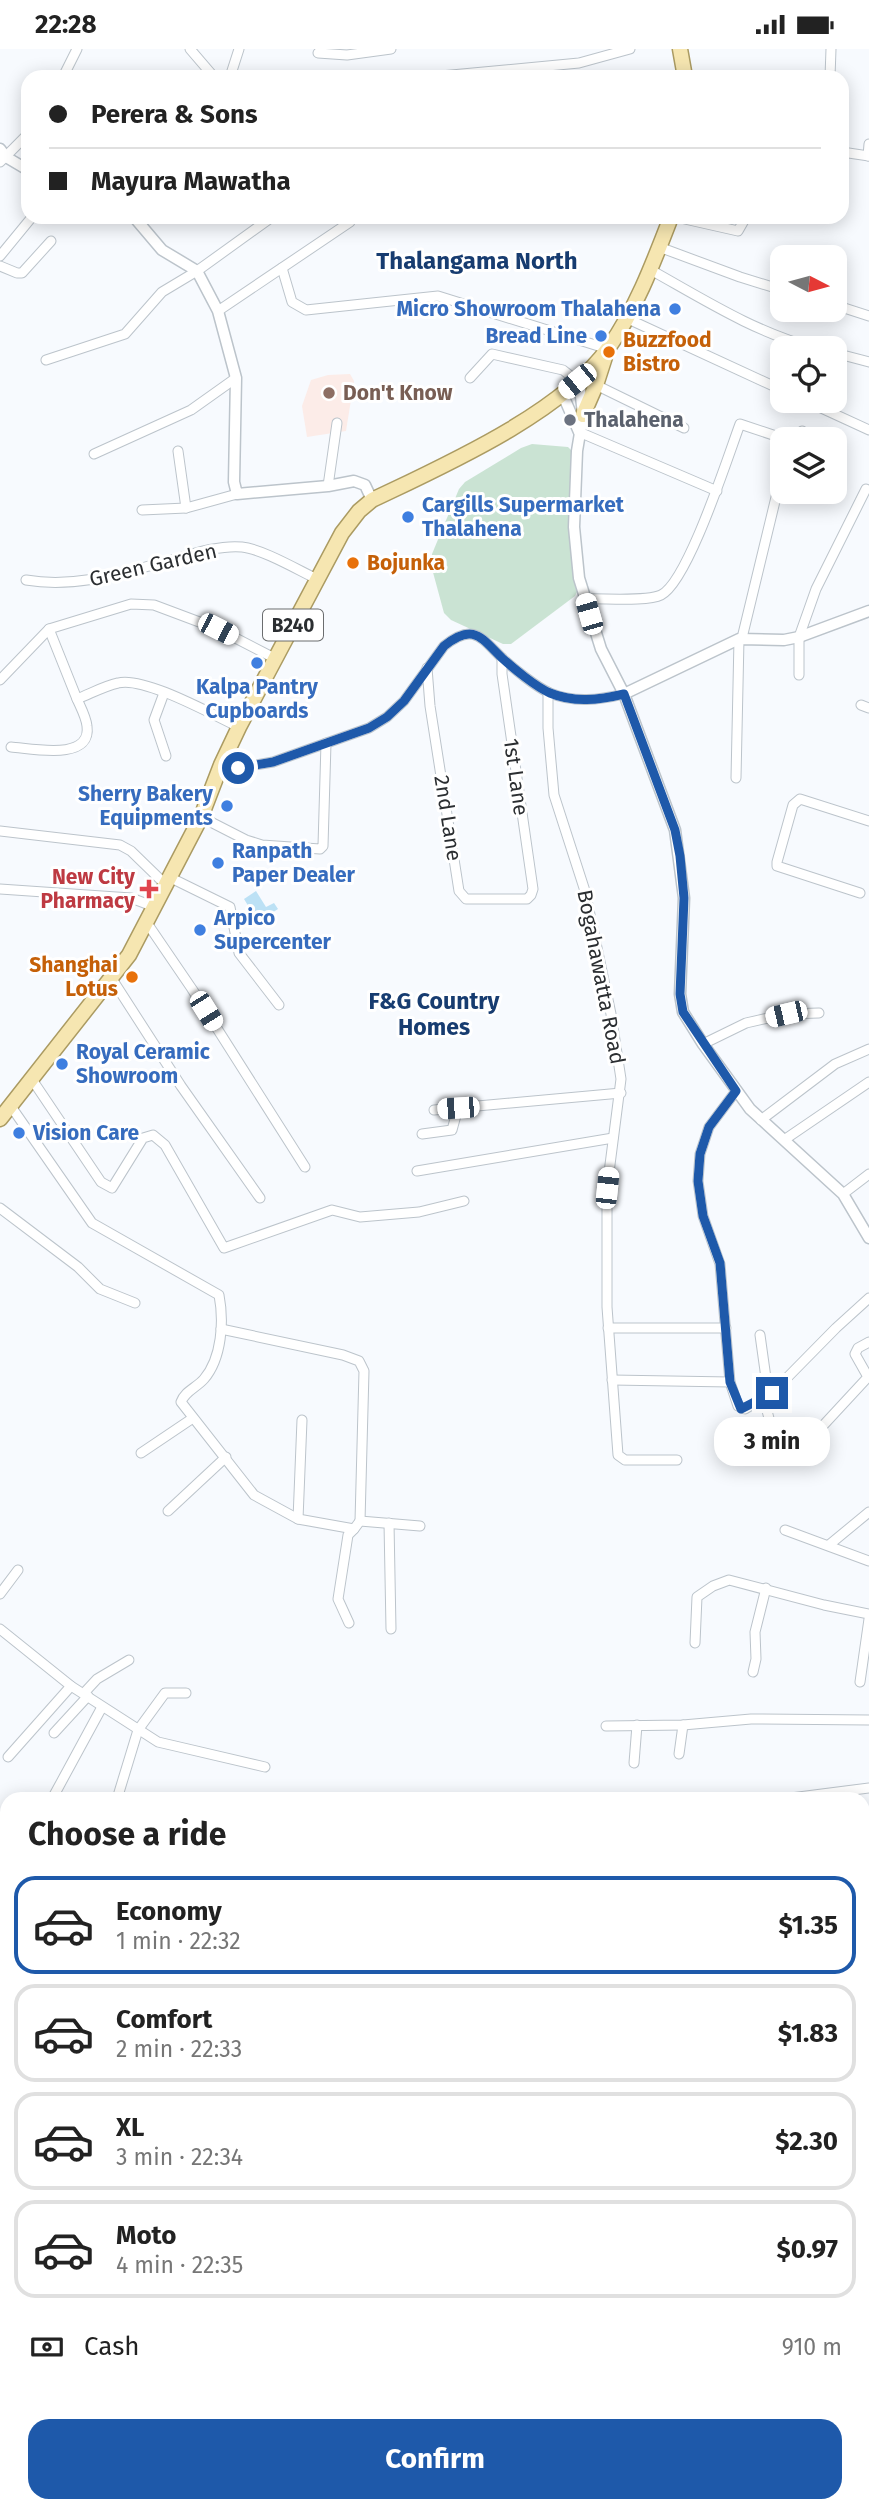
<!DOCTYPE html>
<meta charset="utf-8">
<style>
:root{--surface:#fff;--page:#f6f6f6;--text:#222;--muted:#767676;--line:#e0e0e0;--accent:#1e59aa}
body{margin:0;font-family:"Fira Sans",sans-serif;background:var(--page);color:var(--text);height:100vh;display:flex;flex-direction:column;font-size:26px;white-space:nowrap}
*{box-sizing:border-box;margin:0}
p{font-size:23px;color:var(--muted)}
.icon{flex:none;width:38px;height:38px;fill:none;stroke:currentColor;stroke-width:2;stroke-linecap:round;stroke-linejoin:round}
.map{position:relative;flex:1;overflow:hidden}
.sheet{position:absolute;left:0px;top:1743px;width:870px;height:721px;display:flex;flex-direction:column;background:var(--surface);border-radius:21px 21px 0 0;box-shadow:0 4px 18px #0003}
.sheet>*{flex:none}
.hud{position:absolute;left:21px;top:21px;width:828px;height:154px;border-radius:21px;box-shadow:0 4px 18px #0003;display:grid;align-content:center;height:154px;padding:0 28px;background:var(--surface)}
.needle{width:46px;rotate:96deg}
.buttons{position:absolute;left:770px;top:196px;display:grid;gap:14px}
.buttons a{display:grid;place-items:center;width:77px;height:77px;border-radius:14px;background:var(--surface);box-shadow:0 4px 18px #0003;font-size:35px}
.end{position:absolute;width:32px;height:32px;margin:-16px;border:9px solid #1e59aa;background:#fff;box-shadow:0 0 0 4px #fff}
.from{border-radius:50%}
.bubble{position:absolute;height:49px;border-radius:21px;background:var(--surface);box-shadow:0 4px 18px #0003;font-size:23px;font-weight:700;line-height:49px;text-align:center}
.car{position:absolute;width:21px;height:42px;margin:-21px -10px;border-radius:9px;box-shadow:0 0 5px 2px #0007;background:linear-gradient(#fff 24%,#345 0 40%,#fff 0 76%,#345 0 86%,#fff 0)}
.hud b{display:flex;align-items:center;gap:24px;height:66px;font-size:26px}
.hud b+b{border-top:2px solid var(--line)}
.hud i{width:18px;height:18px;background:var(--text)}
ul{padding:0;list-style:none}
li{display:flex;align-items:center;gap:21px;height:98px;margin:0 14px 10px;padding:0 14px;border:4px solid var(--line);border-radius:21px}
li div{flex:1}
li b{display:block;font-size:26px}
li em{font-style:normal;font-weight:700}
li.selected{border-color:var(--accent)}
li>.icon{width:63px;height:63px;stroke-width:1.5}
h2{padding:0 28px;font-size:32px;line-height:84px}
.pay{display:flex;align-items:center;gap:18px;height:77px;padding:0 28px;font-size:26px}
.pay p{margin-inline-start:auto}
.button{display:flex;gap:14px;margin-top:auto;padding:14px 28px}
.button a{flex:1;height:80px;border-radius:21px;background:var(--accent);color:#fff;font-size:28px;font-weight:700;line-height:80px;text-align:center}
.status{display:flex;justify-content:space-between;align-items:center;height:49px;padding:0 35px;background:var(--surface);direction:ltr}
.status svg{height:19px;fill:currentColor}
.map>svg:first-child{display:block}
.education{fill:#fcece8}
.green{fill:#cae3d3}
.water{fill:#bce1f5}
.lines{fill:none;stroke-linecap:round;stroke-linejoin:round}
.minor-casing{stroke:#bcc4cb;stroke-width:11}
.tertiary-casing{stroke:#bcc4cb;stroke-width:13}
.primary-casing{stroke:#ab9b62;stroke-width:17}
.minor{stroke:#fff;stroke-width:9}
.tertiary{stroke:#fff;stroke-width:10}
.primary{stroke:#f6e6b1;stroke-width:14}
.route{stroke:#1e59aa;stroke-width:9}
.shop-dot{fill:#3f7fe0;stroke:#fff;stroke-width:2.5}
.food-dot{fill:#e8710a;stroke:#fff;stroke-width:2.5}
.education-dot{fill:#8d6e63;stroke:#fff;stroke-width:2.5}
.worship-dot{fill:#6b7280;stroke:#fff;stroke-width:2.5}
.health-dot{fill:#e0444e;stroke:#fff;stroke-width:2.5}
.labels{text-anchor:middle;stroke-width:6;stroke-linejoin:round;paint-order:stroke}
.shield{fill:#fff;stroke:#6b6d6f;stroke-width:2}
.shield-label{font-size:19px;font-weight:bold;fill:#2b2e31}
.shop-label{font-size:21px;font-weight:bold;fill:#366cbe;stroke:#fff;text-anchor:start}
.food-label{font-size:21px;font-weight:bold;fill:#c56008;stroke:#fff;text-anchor:start}
.education-label{font-size:21px;font-weight:bold;fill:#785e54;stroke:#fff;text-anchor:start}
.worship-label{font-size:21px;font-weight:bold;fill:#5b616d;stroke:#fff;text-anchor:start}
.street-label{font-size:21px;fill:#2b2e31;stroke:#fff}
.health-label{font-size:21px;font-weight:bold;fill:#be3a42;stroke:#fff;text-anchor:end}
.neighbourhood-label{font-size:23px;font-weight:bold;fill:#173c70;stroke:#fff}
.quarter-label{font-size:24px;font-weight:bold;fill:#173c70;stroke:#fff}
</style>
<div class="status"><b>22:28</b><svg viewBox="0 0 49 12"><path d="M0 12V9h3v3zM5 12V6h3v6zM10 12V3h3v9zM15 12V0h3v12zM26 1h20v11H26zM47 4h2v5h-2z"/></svg></div>
<div class="map">
<svg width="869" height="2464" viewBox="0 0 869 2464">
<rect width="100%" height="100%" fill="#f7fafe"/>
<polygon class="education" points="350,325 354,332 346,382 307,388 302,357 311,331 328,326"/>
<g class="green">
<polygon points="532,395 568,398 575,405 579,539 575,547 511,595 503,595 451,571 444,564 431,516 432,505 459,440 465,433 521,399"/>
<polygon points="504,2457 829,2457 834,2464 517,2464"/>
</g>
<polygon class="water" points="256,842 266,858 274,854 278,860 258,873 244,850"/>
<g class="lines">
<g class="minor-casing">
<g id="minor">
<polyline points="190,0 214,28"/>
<polyline points="318,4 347,6 391,0"/>
<polyline points="63,28 77,0"/>
<polyline points="230,28 239,0"/>
<polyline points="430,28 579,14 630,0"/>
<polyline points="830,28 831,0"/>
<polyline points="842,103 869,107"/>
<polyline points="868,107 869,95"/>
<polyline points="0,113 28,85"/>
<polyline points="676,168 738,182 746,168"/>
<polyline points="140,175 148,168"/>
<polyline points="659,198 740,228 782,241"/>
<polyline points="0,207 32,168"/>
<polyline points="0,217 17,224 22,224 51,192"/>
<polyline points="282,219 292,253 306,261 438,247 608,300"/>
<path d="M649,220C703,250 754,283 814,299"/>
<polyline points="835,256 869,267"/>
<polyline points="218,262 350,173"/>
<polyline points="626,269 782,341"/>
<polyline points="835,304 869,313"/>
<polyline points="46,311 125,285 162,243 197,222 272,168"/>
<polyline points="470,329 492,305 563,321 577,332"/>
<polyline points="596,336 684,379"/>
<polyline points="806,352 869,381"/>
<polyline points="579,383 717,442"/>
<polyline points="799,390 802,382"/>
<polyline points="178,402 186,459"/>
<polyline points="94,405 191,361 236,329"/>
<polyline points="328,437 337,374"/>
<polyline points="142,461 186,459 237,445"/>
<path d="M26,531C79,540 128,522 179,509C198,503 222,496 242,498C262,500 298,521 317,530"/>
<path d="M585,550C602,549 647,553 661,546C688,533 728,407 740,375L785,390"/>
<path d="M49,580L77,650C90,645 104,637 118,634C144,627 213,666 239,678"/>
<polyline points="742,589 777,444"/>
<polyline points="427,619 430,657 459,842 466,850 527,850 531,846 533,840 502,625 502,609"/>
<polyline points="799,626 799,588 816,540 866,440"/>
<polyline points="0,631 49,580 131,555 154,556 218,580 276,610"/>
<polyline points="548,643 548,679 554,746 585,842 611,965 621,1030 607,1139 607,1258 618,1406 625,1411 677,1411"/>
<polyline points="164,644 154,671 166,707"/>
<polyline points="861,656 869,659"/>
<path d="M11,698C30,699 92,713 87,677C86,668 81,659 77,650"/>
<path d="M221,716L238,719L273,713L369,679L387,668L404,652L444,597C474,573 481,589 502,609C513,619 536,638 550,644C574,654 599,651 624,645"/>
<polyline points="736,729 739,590"/>
<polyline points="201,768 246,791 262,796 320,800 323,797 326,694"/>
<polyline points="0,782 120,796 131,802 166,836"/>
<polyline points="169,828 230,858 239,904 279,956"/>
<polyline points="0,840 131,849 155,858"/>
<polyline points="860,844 777,817 777,813 793,756 800,750 869,772"/>
<polyline points="147,874 192,940 305,1118"/>
<polyline points="112,930 181,1037 260,1149"/>
<polyline points="703,995 746,974 786,965 819,964"/>
<polyline points="31,1029 101,1133 112,1139 143,1089 153,1086 165,1096 224,1199 332,1161 360,1168 419,1163 464,1152"/>
<polyline points="736,1042 709,1078 700,1105 698,1132 703,1167 720,1215 730,1333 738,1357 745,1360 772,1344 836,1279 869,1249"/>
<path d="M10,1056L92,1174L219,1246C224,1272 222,1309 204,1330C196,1339 185,1342 181,1353L254,1446L298,1470L354,1480L360,1472L420,1477"/>
<polyline points="434,1061 621,1044"/>
<polyline points="761,1071 835,1015 869,1000"/>
<polyline points="422,1085 452,1081 458,1059"/>
<polyline points="784,1091 869,1033"/>
<polyline points="417,1122 613,1089"/>
<polyline points="843,1145 869,1125"/>
<polyline points="0,1159 78,1218 100,1240 135,1254"/>
<polyline points="608,1279 726,1279"/>
<polyline points="221,1280 343,1306 359,1312 364,1322 360,1472"/>
<polyline points="760,1286 766,1329 772,1344"/>
<polyline points="612,1331 730,1333"/>
<polyline points="764,1350 772,1381"/>
<polyline points="818,1382 868,1328 855,1305 858,1299 869,1293"/>
<polyline points="141,1404 193,1369"/>
<polyline points="168,1462 226,1408"/>
<polyline points="298,1470 302,1371"/>
<polyline points="389,1474 391,1580"/>
<polyline points="785,1481 869,1512"/>
<polyline points="829,1496 869,1463"/>
<polyline points="0,1545 18,1521"/>
<polyline points="349,1574 338,1550 348,1486 354,1480"/>
<polyline points="0,1580 71,1637 158,1693 265,1718"/>
<polyline points="695,1594 697,1548 713,1537 729,1531 824,1556 869,1565"/>
<polyline points="753,1623 756,1610 755,1583 766,1539"/>
<polyline points="860,1633 869,1570"/>
<polyline points="84,1644 97,1630 129,1611"/>
<polyline points="606,1677 683,1676 751,1670 869,1671"/>
<polyline points="54,1684 88,1647"/>
<polyline points="679,1705 683,1676"/>
<polyline points="8,1708 71,1637"/>
<polyline points="634,1714 637,1676"/>
<polyline points="52,1750 102,1658"/>
<polyline points="117,1750 138,1681 165,1644 186,1644"/>
<polyline points="783,1750 869,1739"/>
<polyline points="863,1776 869,1772"/>
<polyline points="0,1938 7,1939"/>
<polyline points="863,1999 869,1995"/>
<polyline points="0,2056 7,2052"/>
<polyline points="863,2111 869,2109"/>
<polyline points="863,2140 869,2139"/>
<polyline points="0,2166 7,2168"/>
<polyline points="863,2190 869,2189"/>
<polyline points="863,2217 869,2215"/>
<polyline points="863,2297 869,2296"/>
<polyline points="863,2374 869,2374"/>
<polyline points="0,2376 7,2369"/>
<polyline points="863,2429 869,2436"/>
<polyline points="0,2433 5,2437 0,2449"/>
<polyline points="117,2457 118,2464"/>
</g>
</g>
<g class="tertiary-casing">
<g id="tertiary">
<polyline points="0,100 6,108 28,121"/>
<polyline points="134,168 162,201 197,222 218,262 236,329 234,433 237,445 328,437 354,432 365,436 372,451"/>
<polyline points="577,332 580,338 583,366 577,402 574,478 579,529 601,600 624,645 675,781 684,849 680,945 683,963 703,995 750,1060 843,1145 869,1189"/>
<polyline points="562,344 579,383"/>
<polyline points="624,645 739,590 784,591 799,588 869,562"/>
</g>
</g>
<g class="primary-casing">
<g id="primary">
<polyline points="680,0 685,28"/>
<polyline points="583,366 596,336 605,308"/>
<path d="M0,1070L129,906L201,768L221,716L239,678L342,484L359,462L372,451C443,417 563,364 609,298C636,260 654,212 671,168"/>
</g>
</g>
<use href="#minor" class="minor"/>
<use href="#tertiary" class="tertiary"/>
<use href="#primary" class="primary"/>
</g>
<g class="lines">
<path class="route" d="M238,719L273,713L369,679L387,668L404,652L444,597C474,573 481,589 502,609C513,619 536,638 550,644C574,654 599,651 624,645L675,781L680,807L684,849L680,945L683,963L736,1042L709,1078L700,1105L698,1132L703,1167L720,1214L730,1333L741,1360L772,1344"/>
</g>
<g class="shop-dot">
<circle cx="675" cy="260" r="7"/>
<circle cx="601" cy="287" r="7"/>
<circle cx="408" cy="468" r="7"/>
<circle cx="257" cy="614" r="7"/>
<circle cx="227" cy="757" r="7"/>
<circle cx="218" cy="814" r="7"/>
<circle cx="200" cy="881" r="7"/>
<circle cx="62" cy="1015" r="7"/>
<circle cx="19" cy="1084" r="7"/>
</g>
<g class="food-dot">
<circle cx="609" cy="303" r="7"/>
<circle cx="353" cy="514" r="7"/>
<circle cx="132" cy="928" r="7"/>
</g>
<circle class="education-dot" cx="329" cy="344" r="7"/>
<circle class="worship-dot" cx="570" cy="371" r="7"/>
<path class="health-dot" d="M145.5 829.5h7v7h7v7h-7v7h-7v-7h-7v-7h7z"/>
<g class="labels">
<rect class="shield" x="263" y="560.5" width="60" height="31" rx="5"/>
<g class="shield-label">
<text x="293" y="583">B240</text>
</g>
<g class="shop-label">
<text x="661" y="267" text-anchor="end">Micro Showroom Thalahena</text>
<text x="587" y="294" text-anchor="end">Bread Line</text>
<text x="422" y="463">Cargills Supermarket<tspan x="422" dy="24">Thalahena</tspan></text>
<text x="257" y="645" text-anchor="middle">Kalpa Pantry<tspan x="257" dy="24">Cupboards</tspan></text>
<text x="213" y="752" text-anchor="end">Sherry Bakery<tspan x="213" dy="24">Equipments</tspan></text>
<text x="232" y="809">Ranpath<tspan x="232" dy="24">Paper Dealer</tspan></text>
<text x="214" y="876">Arpico<tspan x="214" dy="24">Supercenter</tspan></text>
<text x="76" y="1010">Royal Ceramic<tspan x="76" dy="24">Showroom</tspan></text>
<text x="33" y="1091">Vision Care</text>
</g>
<g class="food-label">
<text x="623" y="298">Buzzfood<tspan x="623" dy="24">Bistro</tspan></text>
<text x="367" y="521">Bojunka</text>
<text x="118" y="923" text-anchor="end">Shanghai<tspan x="118" dy="24">Lotus</tspan></text>
</g>
<g class="education-label">
<text x="343" y="351">Don't Know</text>
</g>
<g class="worship-label">
<text x="584" y="378">Thalahena</text>
</g>
<g class="street-label">
<text transform="translate(153 516) rotate(-13)" y="7">Green Garden</text>
<text transform="translate(516 728) rotate(82)" y="7">1st Lane</text>
<text transform="translate(448 769) rotate(81)" y="7">2nd Lane</text>
<text transform="translate(601 928) rotate(79)" y="7">Bogahawatta Road</text>
</g>
<g class="health-label">
<text x="135" y="835">New City<tspan x="135" dy="24">Pharmacy</tspan></text>
</g>
<g class="neighbourhood-label">
<text x="434" y="960">F&amp;G Country<tspan x="434" dy="26">Homes</tspan></text>
</g>
<g class="quarter-label">
<text x="477" y="220">Thalangama North</text>
</g>
</g>
</svg>
<div class="buttons">
<a><svg class="needle" viewBox="-14 -14 28 28"><path d="M0-13l5 13h-10z" fill="#e53935"/><path d="M0 13l5-13h-10z" fill="#767676"/></svg></a>
<a><svg class="icon" aria-label="locate" viewBox="0 0 24 24"><circle cx="12" cy="12" r="6"/><path d="M12 2v4M12 18v4M2 12h4M18 12h4"/></svg></a>
<a><svg class="icon" aria-label="layers" viewBox="0 0 24 24"><path d="M12 4l9 5-9 5-9-5zM3 14l9 5 9-5"/></svg></a>
</div>
<i class="end from" style="left:238px;top:719px"></i>
<i class="end" style="left:772px;top:1344px"></i>
<div class="bubble" style="left:714px;top:1368px;width:116px">3 min</div>
<i class="car" style="left:577px;top:332px;rotate:231deg"></i>
<i class="car" style="left:589px;top:565px;rotate:344deg"></i>
<i class="car" style="left:218px;top:580px;rotate:117deg"></i>
<i class="car" style="left:206px;top:962px;rotate:148deg"></i>
<i class="car" style="left:786px;top:965px;rotate:257deg"></i>
<i class="car" style="left:458px;top:1059px;rotate:266deg"></i>
<i class="car" style="left:607px;top:1139px;rotate:6deg"></i>
<div class="hud">
<b><i class="from"></i>Perera &amp; Sons</b>
<b><i></i>Mayura Mawatha</b>
</div>
<section class="sheet">
<h2>Choose a ride</h2>
<ul>
<li class="selected"><svg class="icon" aria-label="car" viewBox="0 0 24 24"><path d="M5 17H2v-5l4-1 3-4h7l3 4 3 1v5h-3M9 17h6M6 11h13"/><circle cx="7" cy="17" r="2"/><circle cx="17" cy="17" r="2"/></svg><div><b>Economy</b><p>1 min · 22:32</p></div><em>$1.35</em></li>
<li><svg class="icon" aria-label="car" viewBox="0 0 24 24"><path d="M5 17H2v-5l4-1 3-4h7l3 4 3 1v5h-3M9 17h6M6 11h13"/><circle cx="7" cy="17" r="2"/><circle cx="17" cy="17" r="2"/></svg><div><b>Comfort</b><p>2 min · 22:33</p></div><em>$1.83</em></li>
<li><svg class="icon" aria-label="car" viewBox="0 0 24 24"><path d="M5 17H2v-5l4-1 3-4h7l3 4 3 1v5h-3M9 17h6M6 11h13"/><circle cx="7" cy="17" r="2"/><circle cx="17" cy="17" r="2"/></svg><div><b>XL</b><p>3 min · 22:34</p></div><em>$2.30</em></li>
<li><svg class="icon" aria-label="car" viewBox="0 0 24 24"><path d="M5 17H2v-5l4-1 3-4h7l3 4 3 1v5h-3M9 17h6M6 11h13"/><circle cx="7" cy="17" r="2"/><circle cx="17" cy="17" r="2"/></svg><div><b>Moto</b><p>4 min · 22:35</p></div><em>$0.97</em></li>
</ul>
<div class="pay"><svg class="icon" aria-label="cash" viewBox="0 0 24 24"><path d="M3 7h18v10H3z"/><circle cx="12" cy="12" r="2"/></svg>Cash<p>910 m</p></div>
<div class="button"><a>Confirm</a></div>
</section>
</div>
